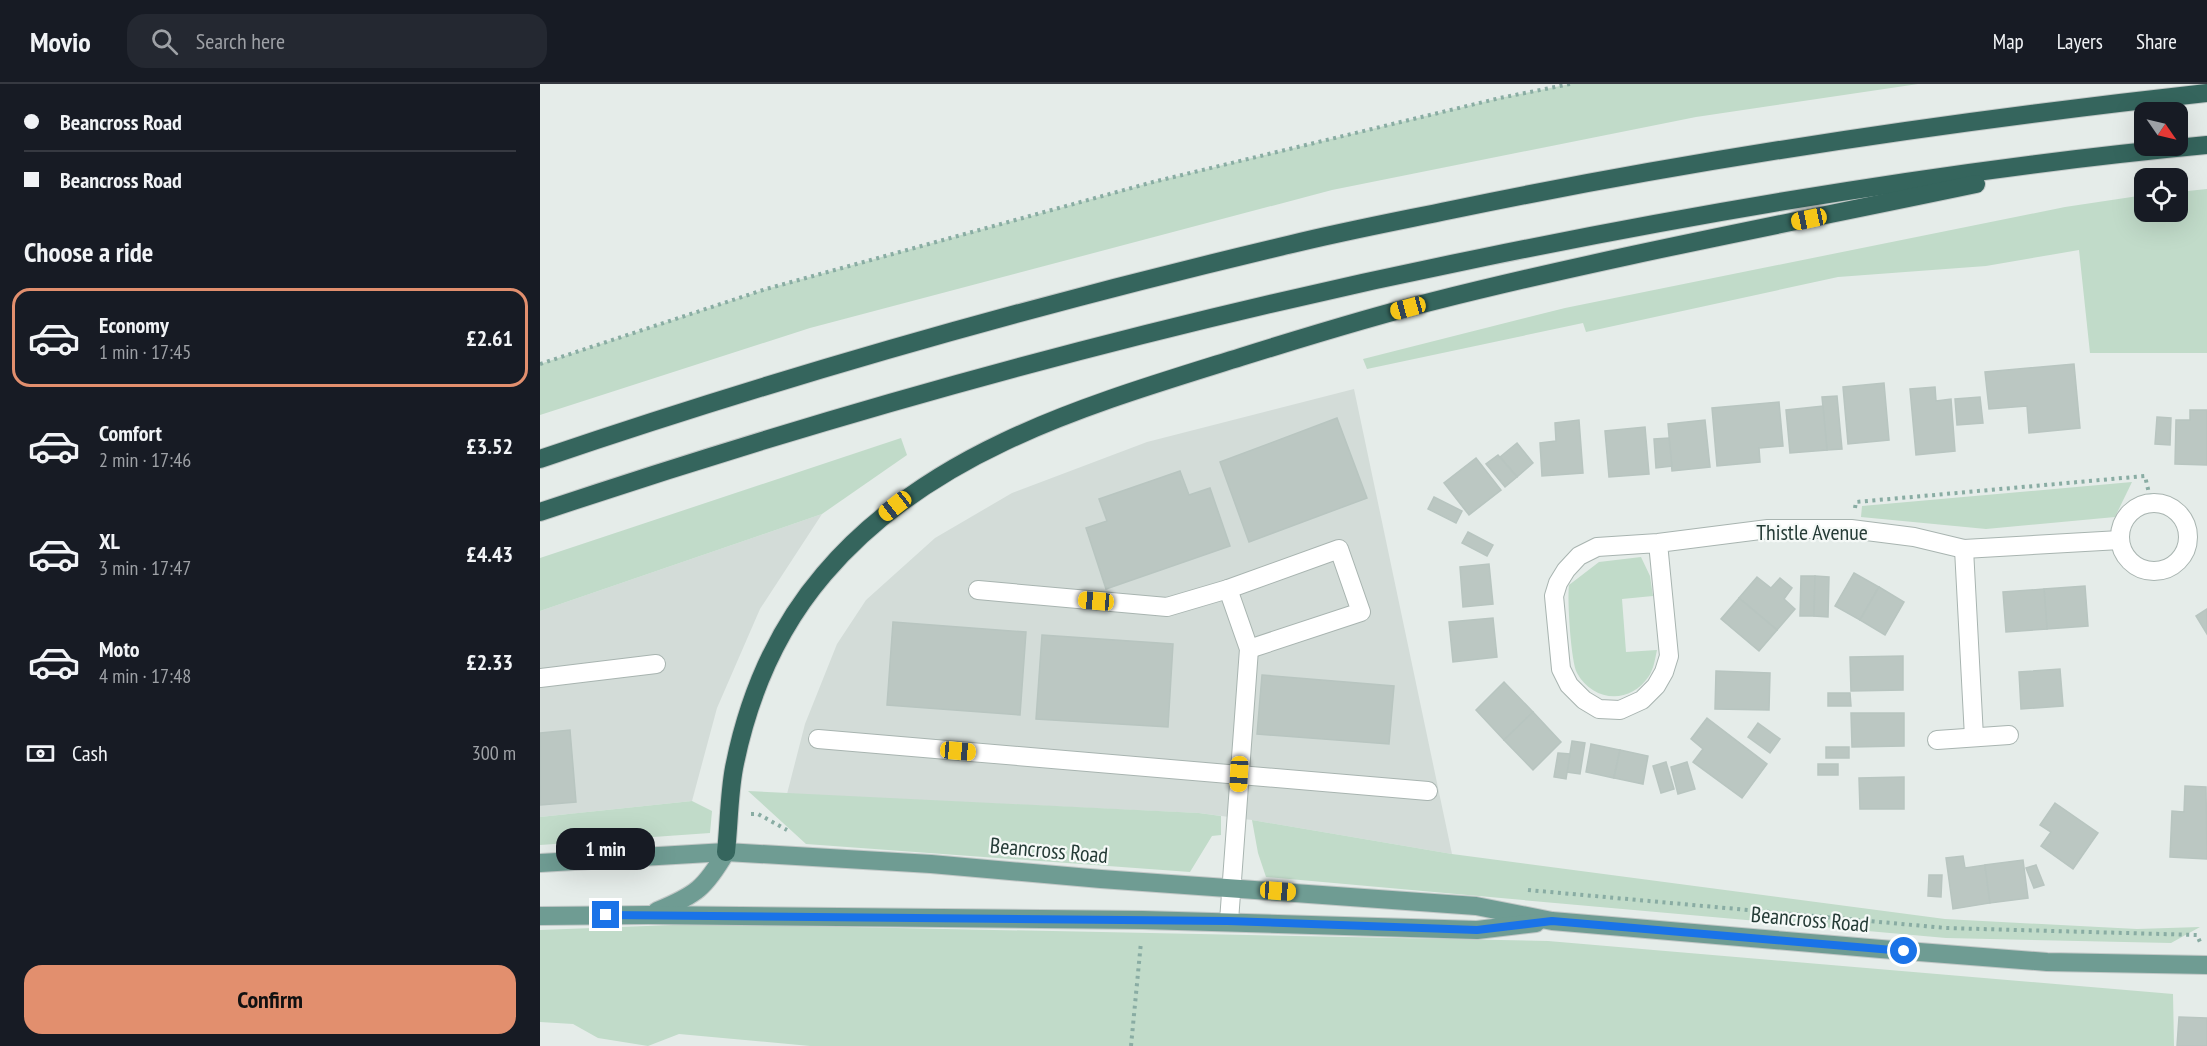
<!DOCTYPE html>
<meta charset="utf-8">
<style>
:root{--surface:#171b24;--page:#242831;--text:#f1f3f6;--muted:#9ea1a6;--line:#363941;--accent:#e28f6e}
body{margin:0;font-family:"PT Sans Narrow",sans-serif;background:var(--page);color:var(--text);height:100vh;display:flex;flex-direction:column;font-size:22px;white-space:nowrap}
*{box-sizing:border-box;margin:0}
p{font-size:20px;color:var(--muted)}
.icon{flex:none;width:33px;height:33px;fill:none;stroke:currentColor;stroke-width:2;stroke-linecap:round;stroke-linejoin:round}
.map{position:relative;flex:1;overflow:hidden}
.panel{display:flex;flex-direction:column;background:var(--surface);width:540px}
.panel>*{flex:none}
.hud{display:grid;align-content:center;height:132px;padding:0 24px;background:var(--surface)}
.needle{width:39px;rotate:124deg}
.buttons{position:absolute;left:1594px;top:18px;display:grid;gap:12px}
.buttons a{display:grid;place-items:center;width:54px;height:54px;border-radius:12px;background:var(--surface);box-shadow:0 6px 24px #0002;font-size:30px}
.end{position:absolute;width:27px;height:27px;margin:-14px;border:8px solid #1a73e8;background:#fff;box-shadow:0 0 0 3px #fff}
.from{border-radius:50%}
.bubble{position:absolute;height:42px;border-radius:18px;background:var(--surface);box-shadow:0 6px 24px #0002;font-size:20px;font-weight:800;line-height:42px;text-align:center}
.car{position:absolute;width:18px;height:36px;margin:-18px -9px;border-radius:8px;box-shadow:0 0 4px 2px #0007;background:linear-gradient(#f5c518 24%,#345 0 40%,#f5c518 0 76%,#345 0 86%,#f5c518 0)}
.hud b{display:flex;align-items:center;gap:21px;height:57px;font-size:22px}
.hud b+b{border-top:2px solid var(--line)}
.hud i{width:15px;height:15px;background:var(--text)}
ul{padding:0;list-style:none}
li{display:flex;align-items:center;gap:18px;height:99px;margin:0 12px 9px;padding:0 12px;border:3px solid transparent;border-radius:18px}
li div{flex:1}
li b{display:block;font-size:22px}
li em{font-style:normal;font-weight:800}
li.on{border-color:var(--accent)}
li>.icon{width:54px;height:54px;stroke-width:1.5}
h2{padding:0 24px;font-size:27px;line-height:72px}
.pay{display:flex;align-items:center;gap:15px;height:66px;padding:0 24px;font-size:22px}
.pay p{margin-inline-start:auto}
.cta{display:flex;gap:12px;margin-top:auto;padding:12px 24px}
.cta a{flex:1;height:69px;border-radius:18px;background:var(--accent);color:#111;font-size:24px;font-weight:800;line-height:69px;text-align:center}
header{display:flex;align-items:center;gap:36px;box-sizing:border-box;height:84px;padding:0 30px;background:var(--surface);border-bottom:2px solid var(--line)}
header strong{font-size:28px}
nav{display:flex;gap:33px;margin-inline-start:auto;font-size:21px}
.search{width:420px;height:54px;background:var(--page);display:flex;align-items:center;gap:15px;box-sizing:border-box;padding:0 21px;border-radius:18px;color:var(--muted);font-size:22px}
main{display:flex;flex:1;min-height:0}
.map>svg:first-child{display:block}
.built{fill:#d3dcd8}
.green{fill:#c1dbc9}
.building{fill:#bbc7c2;stroke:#b8c5c0;stroke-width:1.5}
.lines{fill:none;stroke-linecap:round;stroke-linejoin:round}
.minor-casing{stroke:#a8b4b0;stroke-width:20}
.major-casing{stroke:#c2c8c7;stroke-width:20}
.highway-casing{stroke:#c2c8c7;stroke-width:20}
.path{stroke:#89aca3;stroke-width:4;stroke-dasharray:3 4.5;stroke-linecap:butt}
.minor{stroke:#fff;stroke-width:18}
.major{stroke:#6f9c93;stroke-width:18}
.highway{stroke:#35655d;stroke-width:18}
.route{stroke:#1a73e8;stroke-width:8}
.labels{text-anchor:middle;stroke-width:4.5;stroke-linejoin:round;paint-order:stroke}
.street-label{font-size:22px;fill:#263c37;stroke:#f5f9f7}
</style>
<header>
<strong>Movio</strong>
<div class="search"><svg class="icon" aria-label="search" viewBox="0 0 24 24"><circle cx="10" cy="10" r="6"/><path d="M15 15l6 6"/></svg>Search here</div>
<nav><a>Map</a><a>Layers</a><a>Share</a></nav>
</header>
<main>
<section class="panel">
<div class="hud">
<b><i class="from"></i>Beancross Road</b>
<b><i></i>Beancross Road</b>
</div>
<h2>Choose a ride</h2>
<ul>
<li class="on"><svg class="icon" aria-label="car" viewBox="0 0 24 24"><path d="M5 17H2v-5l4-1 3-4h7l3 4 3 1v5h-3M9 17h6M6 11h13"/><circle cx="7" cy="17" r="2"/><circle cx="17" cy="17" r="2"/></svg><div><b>Economy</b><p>1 min · 17:45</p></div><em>£2.61</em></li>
<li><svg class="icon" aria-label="car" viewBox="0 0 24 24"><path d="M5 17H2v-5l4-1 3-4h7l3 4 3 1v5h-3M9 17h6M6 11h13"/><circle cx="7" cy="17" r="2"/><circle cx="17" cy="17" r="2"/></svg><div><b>Comfort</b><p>2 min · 17:46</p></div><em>£3.52</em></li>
<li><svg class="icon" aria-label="car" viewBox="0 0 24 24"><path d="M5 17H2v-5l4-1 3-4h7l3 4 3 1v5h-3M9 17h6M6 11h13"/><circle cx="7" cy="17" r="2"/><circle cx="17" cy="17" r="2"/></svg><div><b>XL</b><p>3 min · 17:47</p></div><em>£4.43</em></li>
<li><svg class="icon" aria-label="car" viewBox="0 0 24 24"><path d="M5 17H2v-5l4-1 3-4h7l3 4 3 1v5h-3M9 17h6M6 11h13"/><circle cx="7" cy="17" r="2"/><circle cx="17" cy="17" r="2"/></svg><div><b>Moto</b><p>4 min · 17:48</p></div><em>£2.33</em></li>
</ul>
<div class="pay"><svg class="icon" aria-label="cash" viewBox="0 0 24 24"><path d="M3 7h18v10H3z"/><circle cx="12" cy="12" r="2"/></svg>Cash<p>300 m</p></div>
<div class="cta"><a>Confirm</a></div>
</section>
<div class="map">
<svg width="1667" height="962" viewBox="0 0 1667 962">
<rect width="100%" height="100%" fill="#e5ece9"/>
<g class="built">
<polygon points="814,305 912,770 712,736 659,729 247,710 265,640 297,560 326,516 395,454 472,409 607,358"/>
<polygon points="282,430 220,525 177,624 152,717 0,733 0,527"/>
</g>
<g class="green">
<polygon points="1030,0 1378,0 1156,33 792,106 270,244 0,331 0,280 226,205 613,98 960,14"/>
<polygon points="1667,105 1667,269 1550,269 1539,166 1446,182 1298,193 1046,248 1043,239 827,285 823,275 1025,224 1525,123 1605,111 1605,128 1638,128 1638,108"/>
<polygon points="361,354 367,371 282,430 0,527 0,474"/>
<polygon points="1592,398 1575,433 1446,445 1321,433 1322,422"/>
<path d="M1101,473L1110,492L1113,512L1082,515L1086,568L1117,566C1115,575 1114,584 1109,592C1090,621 1053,618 1037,589C1031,578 1027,515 1029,501L1059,478Z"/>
<polygon points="208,707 659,729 681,732 681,751 672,752 650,788 266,760"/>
<polygon points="152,717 172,727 170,749 0,761 0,733"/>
<polygon points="712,736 912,770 1405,835 1597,845 1660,843 1631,859 1406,854 726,793 718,769"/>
<polygon points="160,840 1008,857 1633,910 1634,962 270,962 139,950 108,962 58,954 33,940 0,938 0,846"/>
</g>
<g class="building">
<polygon points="1534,280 1540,344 1489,349 1487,322 1449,325 1445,288"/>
<polygon points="1344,299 1349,356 1308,360 1303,303"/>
<polygon points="1395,303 1396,317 1411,315 1415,367 1376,371 1370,305"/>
<polygon points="1297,312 1302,365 1287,366 1282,313"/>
<polygon points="1440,313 1443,339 1417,341 1415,315"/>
<polygon points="1239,318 1243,362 1219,364 1220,378 1177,382 1172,324"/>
<polygon points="1283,322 1287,366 1250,369 1246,326"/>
<polygon points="1650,326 1667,326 1667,381 1635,380 1636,336 1650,336"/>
<polygon points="1617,333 1631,334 1630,361 1615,360"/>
<polygon points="797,334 827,414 709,458 680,378"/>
<polygon points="1039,336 1043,389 1002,392 1000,359 1016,357 1015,339"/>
<polygon points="1165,336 1170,383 1132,387 1128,340"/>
<polygon points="1105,343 1109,390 1069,393 1065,347"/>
<polygon points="1129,354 1132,382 1116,384 1114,355"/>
<polygon points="977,359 993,379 977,393 960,373"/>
<polygon points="958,371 977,393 965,403 946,380"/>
<polygon points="936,374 961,406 929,431 904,399"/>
<polygon points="640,387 649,411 670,404 690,462 566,505 546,444 567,437 559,415"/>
<polygon points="894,413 922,427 916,439 888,425"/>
<polygon points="928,448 953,461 947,472 922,459"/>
<polygon points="949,480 953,520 923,523 920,483"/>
<polygon points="1314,489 1339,503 1320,536 1295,522"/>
<polygon points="1261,492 1275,492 1274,532 1260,532"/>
<polygon points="1275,492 1289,493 1288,533 1274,532"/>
<polygon points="1217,493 1231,504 1240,494 1252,504 1244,515 1255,525 1237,546 1199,514"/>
<polygon points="1545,502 1548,542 1507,545 1504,505"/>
<polygon points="1339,503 1364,518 1345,551 1320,536"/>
<polygon points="1504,505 1507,545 1466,548 1463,508"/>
<polygon points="1199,514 1237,546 1219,567 1181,535"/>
<polygon points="1667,525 1667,550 1656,532"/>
<polygon points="953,534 957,573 913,578 909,538"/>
<polygon points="353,538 486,548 480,631 347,621"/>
<polygon points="502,551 633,560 628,643 496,635"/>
<polygon points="1363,572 1363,606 1311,607 1310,573"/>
<polygon points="1520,585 1523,622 1481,625 1479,588"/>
<polygon points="1176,587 1230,589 1229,626 1175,625"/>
<polygon points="722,591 854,602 849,660 717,650"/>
<polygon points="964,598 993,628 964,656 936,626"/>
<polygon points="1288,609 1310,609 1311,622 1288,622"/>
<polygon points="993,628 1021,658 993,686 964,656"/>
<polygon points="1311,629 1364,629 1364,662 1312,663"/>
<polygon points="1167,634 1227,680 1202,714 1153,678 1163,665 1151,655"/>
<polygon points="1218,639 1240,655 1230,669 1208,653"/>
<polygon points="30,646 36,718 0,721 0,649"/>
<polygon points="1032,657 1045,659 1040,690 1027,688"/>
<polygon points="1051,660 1080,666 1074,694 1046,688"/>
<rect x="1286" y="663" width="23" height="11"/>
<polygon points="1080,666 1108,672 1103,700 1074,694"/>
<polygon points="1018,669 1030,670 1026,695 1014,693"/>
<polygon points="1126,678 1134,705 1121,709 1113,682"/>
<polygon points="1147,678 1155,705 1138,710 1131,683"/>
<rect x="1278" y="680" width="20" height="11"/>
<polygon points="1364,693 1364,725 1320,725 1319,694"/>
<polygon points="1645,702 1666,703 1667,775 1630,773 1632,727 1644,728"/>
<polygon points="1515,719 1558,749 1533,785 1501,762 1511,748 1500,741"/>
<polygon points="1423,772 1425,784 1445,781 1450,819 1413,825 1406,774"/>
<polygon points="1483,776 1488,814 1450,819 1445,781"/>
<polygon points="1496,781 1504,801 1494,804 1486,784"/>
<polygon points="1389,791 1402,791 1401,813 1388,812"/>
<polygon points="1639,933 1667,934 1667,962 1637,962"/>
</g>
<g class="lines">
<g class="minor-casing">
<g id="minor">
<circle cx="1614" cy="453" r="34"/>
<polyline points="1118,459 1129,572 1124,588 1116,602 1102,616 1080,626 1059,625 1044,616 1029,601 1021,585 1014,512 1018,499 1026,486 1039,472 1057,463 1118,459 1228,445 1311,445 1374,453 1424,465 1580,456"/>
<polyline points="1424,465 1434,653"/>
<polyline points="688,505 799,465 821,528 709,565"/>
<polyline points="438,506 627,523 688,505 709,565 689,837"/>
<polyline points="0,594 116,580"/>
<polyline points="278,655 888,707"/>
<polyline points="1397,656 1469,651"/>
</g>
</g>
<g class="major-casing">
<g id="major">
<polyline points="0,779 186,768 391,780 561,795 936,822 1012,837 1341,865 1507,878 1667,881"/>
<path d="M117,827C156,811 165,804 186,768"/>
<polyline points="0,832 108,831 603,836 937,846 996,839"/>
</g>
</g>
<g class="highway-casing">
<g id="highway">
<path d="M0,375C247,291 498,220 752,160C805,147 858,137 911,126C1161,74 1413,37 1667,9"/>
<path d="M0,428C310,324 625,238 945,173C1184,124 1425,84 1667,61"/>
<path d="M186,768C189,740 189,711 194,684C208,613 237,545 284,490C390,365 551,320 701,273C765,253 829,233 894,217C1073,172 1255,138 1436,100"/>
</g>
</g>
<g class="path">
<polyline points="0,280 226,205 613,98 960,14 1030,0"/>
<polyline points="1315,424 1316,418 1605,392 1611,418"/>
<polyline points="211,730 218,730 247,746"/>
<polyline points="988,806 1406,844 1657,851 1660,858"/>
<polyline points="591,962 601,858"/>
</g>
<use href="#minor" class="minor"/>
<use href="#major" class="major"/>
<use href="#highway" class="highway"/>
</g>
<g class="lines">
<polyline class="route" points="66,831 688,837 937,846 1012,837 1364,867"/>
</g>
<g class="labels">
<g class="street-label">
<text x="1272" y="456">Thistle Avenue</text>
<text transform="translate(509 766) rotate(5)" y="8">Beancross Road</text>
<text transform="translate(1270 835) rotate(5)" y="8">Beancross Road</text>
</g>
</g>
</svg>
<div class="buttons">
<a><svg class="needle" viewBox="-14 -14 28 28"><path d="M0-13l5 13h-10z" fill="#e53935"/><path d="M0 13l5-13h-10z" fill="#9ea1a6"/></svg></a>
<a><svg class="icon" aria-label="locate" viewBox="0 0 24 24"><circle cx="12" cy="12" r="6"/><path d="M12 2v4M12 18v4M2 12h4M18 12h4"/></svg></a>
</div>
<i class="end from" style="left:1364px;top:867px"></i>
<i class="end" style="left:66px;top:831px"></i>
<div class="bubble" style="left:16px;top:744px;width:99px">1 min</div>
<i class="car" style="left:1269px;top:135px;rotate:258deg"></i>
<i class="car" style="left:868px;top:224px;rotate:255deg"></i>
<i class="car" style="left:355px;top:422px;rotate:232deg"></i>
<i class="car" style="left:556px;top:517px;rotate:275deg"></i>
<i class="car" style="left:418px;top:667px;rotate:95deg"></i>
<i class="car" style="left:699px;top:690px;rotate:183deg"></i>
<i class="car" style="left:738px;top:807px;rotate:94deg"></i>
</div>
</main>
